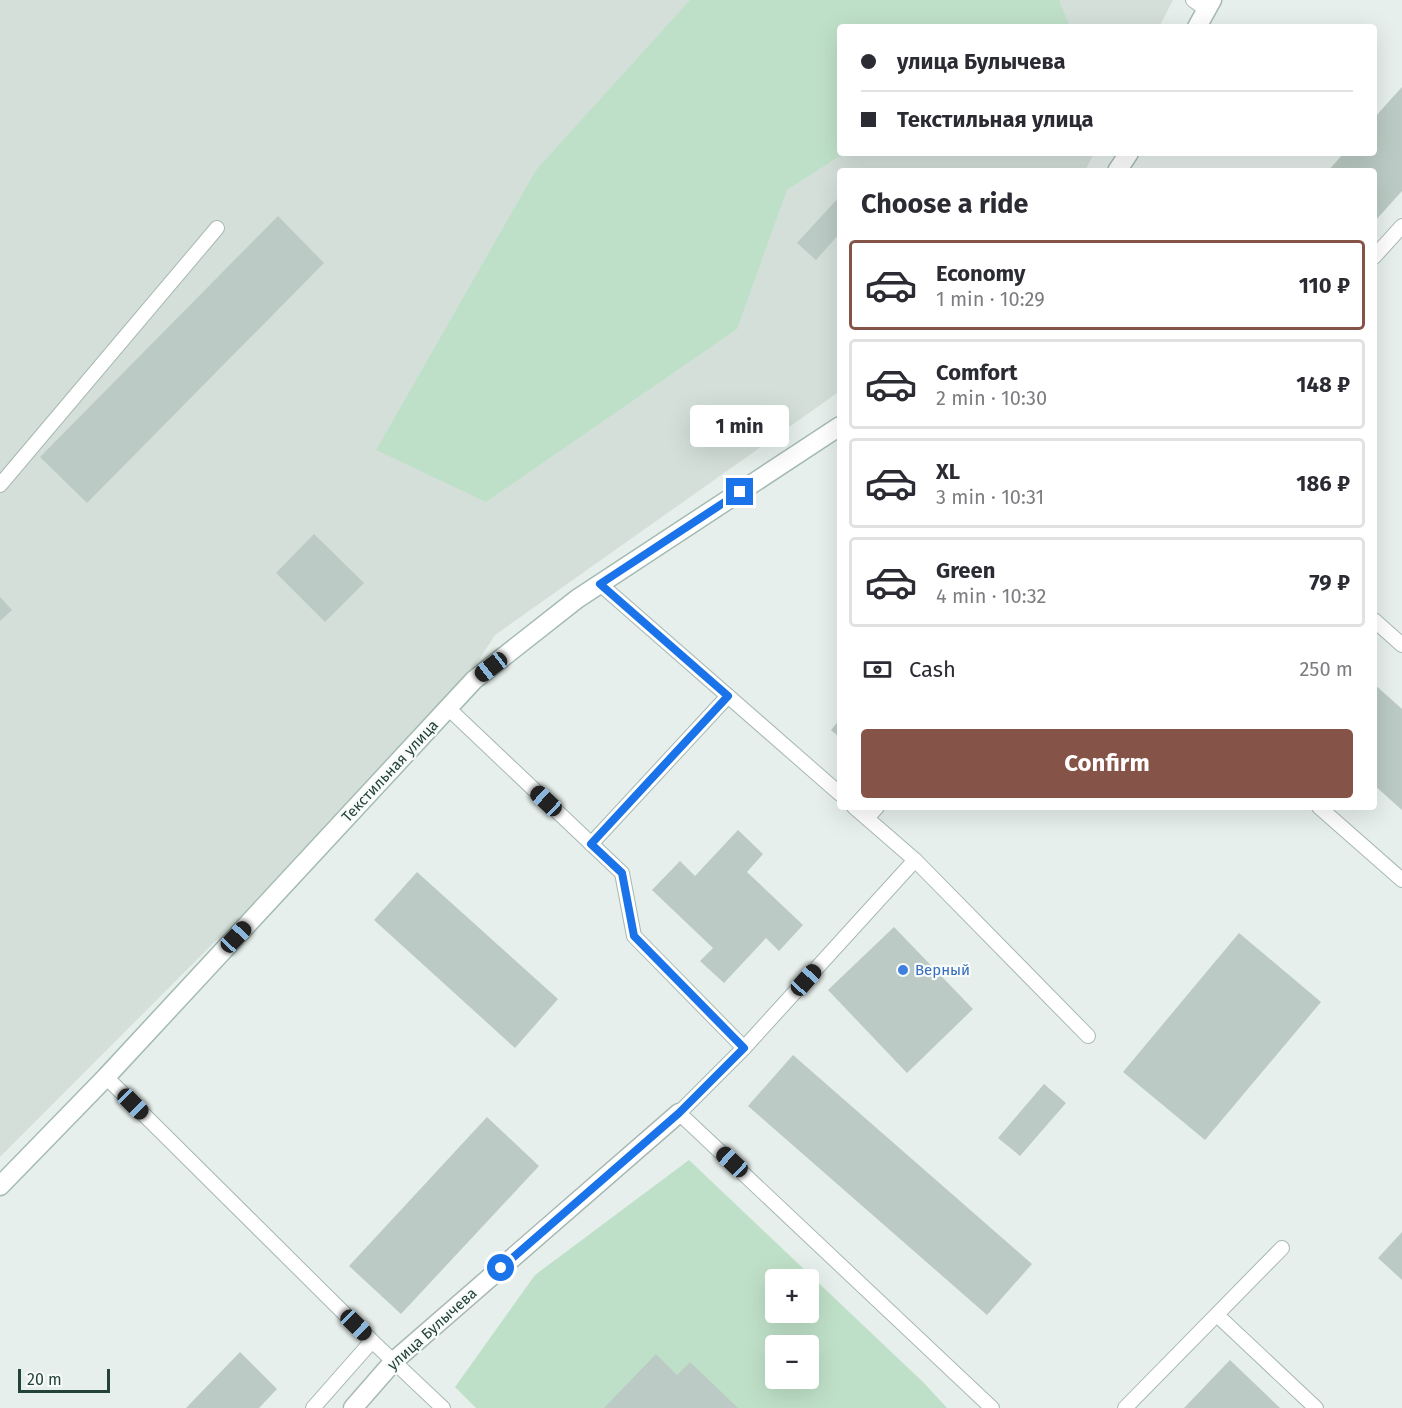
<!DOCTYPE html>
<meta charset="utf-8">
<style>
:root{--surface:#fff;--page:#f7f7f7;--text:#2b2b33;--muted:#7c7c81;--line:#e1e1e2;--accent:#855347}
body{margin:0;font-family:"Fira Sans",sans-serif;background:var(--page);color:var(--text);height:100vh;display:flex;flex-direction:column;font-size:22px;white-space:nowrap}
*{box-sizing:border-box;margin:0}
p{font-size:20px;color:var(--muted)}
.icon{flex:none;width:33px;height:33px;fill:none;stroke:currentColor;stroke-width:2;stroke-linecap:round;stroke-linejoin:round}
.map{position:relative;flex:1;overflow:hidden}
.panel{position:absolute;left:837px;top:168px;width:540px;height:642px;display:flex;flex-direction:column;background:var(--surface);border-radius:6px;box-shadow:0 6px 24px #0002}
.panel>*{flex:none}
.hud{position:absolute;left:837px;top:24px;width:540px;height:132px;border-radius:6px;box-shadow:0 6px 24px #0002;display:grid;align-content:center;height:132px;padding:0 24px;background:var(--surface)}
.controls{position:absolute;left:765px;top:1269px;display:grid;gap:12px}
.controls a{display:grid;place-items:center;width:54px;height:54px;border-radius:6px;background:var(--surface);box-shadow:0 6px 24px #0002;font-size:30px}
.scale{position:absolute;left:18px;bottom:15px;width:92px;box-sizing:border-box;padding-left:6px;border:3px solid #24423a;border-top:0;font-size:16px;line-height:21px;white-space:nowrap;color:#24423a;-webkit-text-stroke:4px #f7fbf9;paint-order:stroke}
.end{position:absolute;width:27px;height:27px;margin:-14px;border:8px solid #1a73e8;background:#fff;box-shadow:0 0 0 3px #fff}
.from{border-radius:50%}
.bubble{position:absolute;height:42px;border-radius:6px;background:var(--surface);box-shadow:0 6px 24px #0002;font-size:20px;font-weight:700;line-height:42px;text-align:center}
.car{position:absolute;width:18px;height:36px;margin:-18px -9px;border-radius:8px;box-shadow:0 0 4px 2px #0007;background:linear-gradient(#222 24%,#8ab4d8 0 40%,#222 0 76%,#8ab4d8 0 86%,#222 0)}
.hud b{display:flex;align-items:center;gap:21px;height:57px;font-size:22px}
.hud b+b{border-top:2px solid var(--line)}
.hud i{width:15px;height:15px;background:var(--text)}
ul{padding:0;list-style:none}
li{display:flex;align-items:center;gap:18px;height:90px;margin:0 12px 9px;padding:0 12px;border:3px solid var(--line);border-radius:6px}
li div{flex:1}
li b{display:block;font-size:22px}
li em{font-style:normal;font-weight:700}
li.current{border-color:var(--accent)}
li>.icon{width:54px;height:54px;stroke-width:1.5}
h2{padding:0 24px;font-size:27px;line-height:72px}
.pay{display:flex;align-items:center;gap:15px;height:66px;padding:0 24px;font-size:22px}
.pay p{margin-inline-start:auto}
.cta{display:flex;gap:12px;margin-top:auto;padding:12px 24px}
.cta a{flex:1;height:69px;border-radius:6px;background:var(--accent);color:#fff;font-size:24px;font-weight:700;line-height:69px;text-align:center}
.map>svg:first-child{display:block}
.built{fill:#d4dfda}
.green{fill:#bfe0c8;fill-rule:evenodd}
.building{fill:#bbcac4}
.lines{fill:none;stroke-linecap:round;stroke-linejoin:round}
.lane-casing{stroke:#a8b8b2;stroke-width:16}
.street-casing{stroke:#a8b8b2;stroke-width:21}
.secondary-casing{stroke:#a4bbb3;stroke-width:21}
.lane{stroke:#fff;stroke-width:14}
.street{stroke:#fff;stroke-width:18}
.secondary{stroke:#fff;stroke-width:18}
.route{stroke:#1a73e8;stroke-width:8}
.shop-dot{fill:#3f7fe0;stroke:#f7fbf9;stroke-width:2}
.labels{text-anchor:middle;stroke-width:4.5;stroke-linejoin:round;paint-order:stroke}
.street-label{font-size:15px;fill:#24423a;stroke:#f7fbf9}
.shop-label{font-size:15px;fill:#366cbe;stroke:#f7fbf9;text-anchor:start}
</style>
<div class="map">
<svg width="1402" height="1408" viewBox="0 0 1402 1408">
<rect width="100%" height="100%" fill="#e6efeb"/>
<polygon class="built" points="0,0 1173,0 1159,27 840,27 840,153 1094,153 1085,171 840,171 840,391 495,635 448,708 0,1157"/>
<g class="green">
<polygon points="690,0 1059,0 1070,27 840,27 840,153 844,153 787,190 737,329 486,502 376,450 536,170"/>
<path d="M689,1160L924,1383L947,1408H476L455,1387L535,1275ZM776,1280H808V1312H776ZM776,1346H808V1378H776Z"/>
</g>
<g class="building">
<polygon points="1402,87 1402,191 1374,222 1374,171 1328,171 1344,153 1374,153 1374,118"/>
<polygon points="840,196 840,233 816,260 797,243"/>
<polygon points="278,216 324,263 87,503 40,457"/>
<polygon points="314,534 364,583 325,622 276,573"/>
<polygon points="0,597 12,610 0,621"/>
<polygon points="1374,684 1402,709 1402,810 1374,785"/>
<polygon points="840,719 840,738 831,730"/>
<polygon points="738,830 763,854 747,872 803,925 779,951 766,938 724,983 700,961 713,948 652,890 680,861 695,876"/>
<polygon points="417,872 558,999 515,1048 374,920"/>
<polygon points="894,927 973,1009 907,1073 828,990"/>
<polygon points="1239,933 1321,1002 1205,1140 1123,1072"/>
<polygon points="793,1055 1032,1264 987,1315 748,1106"/>
<polygon points="1044,1084 1066,1103 1020,1156 998,1138"/>
<polygon points="487,1117 539,1166 401,1314 349,1266"/>
<polygon points="1402,1232 1402,1280 1378,1258"/>
<polygon points="240,1352 277,1389 259,1408 186,1408"/>
<polygon points="656,1354 677,1375 690,1362 738,1408 604,1408"/>
<polygon points="1230,1360 1280,1408 1184,1408"/>
</g>
<g class="lines">
<g class="lane-casing">
<g id="lane">
<polyline points="1193,0 1207,10"/>
<polyline points="1374,257 1402,226"/>
<polyline points="0,485 217,228"/>
<polyline points="600,584 840,794"/>
<polyline points="1374,620 1402,645"/>
<polyline points="448,708 622,873 634,936 744,1048"/>
<polyline points="854,807 915,860 744,1048 679,1113 992,1408"/>
<polyline points="1319,807 1402,880"/>
<polyline points="867,818 877,807"/>
<polyline points="591,844 728,696"/>
<polyline points="915,860 1088,1036"/>
<polyline points="106,1077 372,1341 443,1408"/>
<polyline points="1217,1315 1316,1408"/>
<polyline points="313,1408 372,1341"/>
<polyline points="1125,1408 1282,1248"/>
</g>
</g>
<g class="street-casing">
<polyline id="street" points="353,1408 394,1361 679,1113"/>
</g>
<g class="secondary-casing">
<g id="secondary">
<polyline points="1197,27 1212,0"/>
<polyline points="1117,171 1129,153"/>
<polyline points="0,1186 106,1077 474,680 577,599 840,426"/>
</g>
</g>
<use href="#lane" class="lane"/>
<use href="#street" class="street"/>
<use href="#secondary" class="secondary"/>
</g>
<g class="lines">
<polyline class="route" points="501,1268 679,1113 744,1048 634,936 622,873 591,844 728,696 600,584 740,492"/>
</g>
<circle class="shop-dot" cx="903" cy="970" r="6"/>
<g class="labels">
<g class="street-label">
<text transform="translate(390 771) rotate(-47)" y="5">Текстильная улица</text>
<text transform="translate(432 1329) rotate(-42)" y="5">улица Булычева</text>
</g>
<g class="shop-label">
<text x="915" y="975">Верный</text>
</g>
</g>
</svg>
<div class="controls">
<a>+</a>
<a>−</a>
</div>
<div class="scale">20 m</div>
<i class="end from" style="left:501px;top:1268px"></i>
<i class="end" style="left:740px;top:492px"></i>
<div class="bubble" style="left:690px;top:405px;width:99px">1 min</div>
<i class="car" style="left:491px;top:667px;rotate:232deg"></i>
<i class="car" style="left:546px;top:801px;rotate:313deg"></i>
<i class="car" style="left:236px;top:937px;rotate:43deg"></i>
<i class="car" style="left:806px;top:980px;rotate:42deg"></i>
<i class="car" style="left:133px;top:1104px;rotate:135deg"></i>
<i class="car" style="left:732px;top:1162px;rotate:313deg"></i>
<i class="car" style="left:356px;top:1325px;rotate:134deg"></i>
<div class="hud">
<b><i class="from"></i>улица Булычева</b>
<b><i></i>Текстильная улица</b>
</div>
<section class="panel">
<h2>Choose a ride</h2>
<ul>
<li class="current"><svg class="icon" aria-label="car" viewBox="0 0 24 24"><path d="M5 17H2v-5l4-1 3-4h7l3 4 3 1v5h-3M9 17h6M6 11h13"/><circle cx="7" cy="17" r="2"/><circle cx="17" cy="17" r="2"/></svg><div><b>Economy</b><p>1 min · 10:29</p></div><em>110 ₽</em></li>
<li><svg class="icon" aria-label="car" viewBox="0 0 24 24"><path d="M5 17H2v-5l4-1 3-4h7l3 4 3 1v5h-3M9 17h6M6 11h13"/><circle cx="7" cy="17" r="2"/><circle cx="17" cy="17" r="2"/></svg><div><b>Comfort</b><p>2 min · 10:30</p></div><em>148 ₽</em></li>
<li><svg class="icon" aria-label="car" viewBox="0 0 24 24"><path d="M5 17H2v-5l4-1 3-4h7l3 4 3 1v5h-3M9 17h6M6 11h13"/><circle cx="7" cy="17" r="2"/><circle cx="17" cy="17" r="2"/></svg><div><b>XL</b><p>3 min · 10:31</p></div><em>186 ₽</em></li>
<li><svg class="icon" aria-label="car" viewBox="0 0 24 24"><path d="M5 17H2v-5l4-1 3-4h7l3 4 3 1v5h-3M9 17h6M6 11h13"/><circle cx="7" cy="17" r="2"/><circle cx="17" cy="17" r="2"/></svg><div><b>Green</b><p>4 min · 10:32</p></div><em>79 ₽</em></li>
</ul>
<div class="pay"><svg class="icon" aria-label="cash" viewBox="0 0 24 24"><path d="M3 7h18v10H3z"/><circle cx="12" cy="12" r="2"/></svg>Cash<p>250 m</p></div>
<div class="cta"><a>Confirm</a></div>
</section>
</div>
